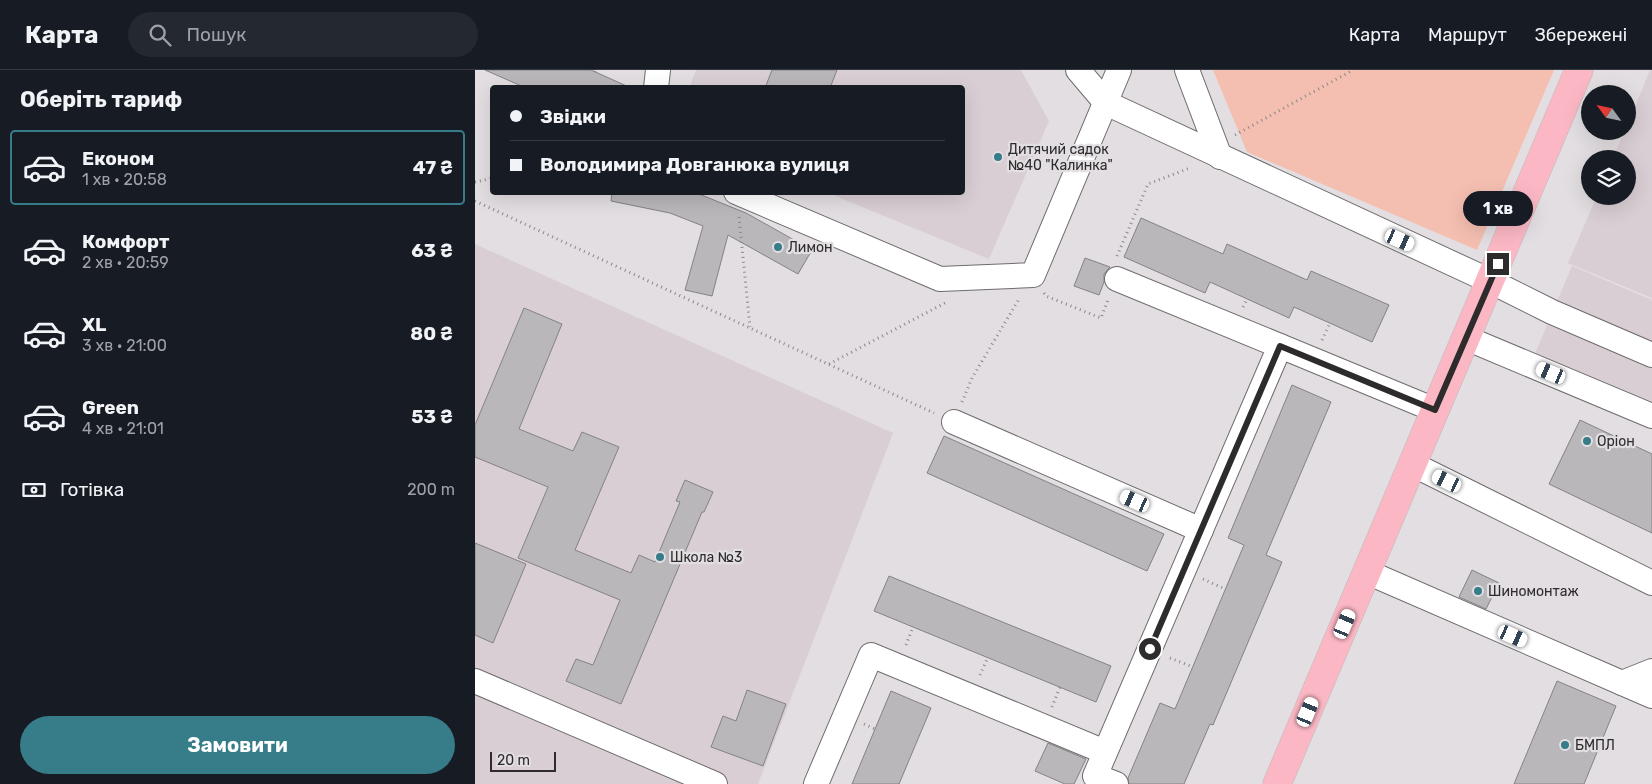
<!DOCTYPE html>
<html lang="uk">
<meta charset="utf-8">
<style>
:root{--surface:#171b24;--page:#242831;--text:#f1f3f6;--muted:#9ea1a6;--line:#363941;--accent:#377c89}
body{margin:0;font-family:Rubik,sans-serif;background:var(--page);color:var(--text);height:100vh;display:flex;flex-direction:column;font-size:19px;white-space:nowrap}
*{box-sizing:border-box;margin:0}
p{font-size:16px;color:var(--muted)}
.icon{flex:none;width:28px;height:28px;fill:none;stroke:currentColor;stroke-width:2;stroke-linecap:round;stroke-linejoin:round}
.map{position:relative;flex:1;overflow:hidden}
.panel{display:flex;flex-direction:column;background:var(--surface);width:475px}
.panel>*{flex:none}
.banner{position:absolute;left:15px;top:15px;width:475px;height:110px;border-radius:5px;box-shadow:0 5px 20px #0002;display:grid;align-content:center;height:110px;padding:0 20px;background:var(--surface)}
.needle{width:32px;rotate:303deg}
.controls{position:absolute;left:1106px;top:15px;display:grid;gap:10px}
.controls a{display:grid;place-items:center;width:55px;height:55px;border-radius:50%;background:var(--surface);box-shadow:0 5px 20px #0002;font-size:25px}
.scale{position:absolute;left:15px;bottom:12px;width:66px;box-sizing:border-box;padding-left:5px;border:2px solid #2d2b2c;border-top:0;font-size:14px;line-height:18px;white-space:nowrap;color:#2d2b2c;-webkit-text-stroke:4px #e2dee1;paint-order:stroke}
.end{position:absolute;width:22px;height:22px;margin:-11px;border:6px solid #2d2b2c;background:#fff;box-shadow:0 0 0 2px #fff}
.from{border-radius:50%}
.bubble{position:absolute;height:35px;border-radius:18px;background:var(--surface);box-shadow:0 5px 20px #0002;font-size:16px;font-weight:700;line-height:35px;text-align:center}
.car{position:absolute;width:15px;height:30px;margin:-15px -8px;border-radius:6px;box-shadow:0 0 4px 1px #0007;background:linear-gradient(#fff 24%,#345 0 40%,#fff 0 76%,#345 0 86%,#fff 0)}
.banner b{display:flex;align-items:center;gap:18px;height:48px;font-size:19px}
.banner b+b{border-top:1px solid var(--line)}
.banner i{width:12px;height:12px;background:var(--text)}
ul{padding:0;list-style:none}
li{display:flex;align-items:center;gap:15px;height:75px;margin:0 10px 8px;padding:0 10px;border:2px solid transparent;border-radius:5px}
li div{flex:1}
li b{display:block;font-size:19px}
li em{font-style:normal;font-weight:700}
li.on{border-color:var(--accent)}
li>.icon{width:45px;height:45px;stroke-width:1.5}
h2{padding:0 20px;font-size:22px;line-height:60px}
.pay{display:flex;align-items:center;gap:12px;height:55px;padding:0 20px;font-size:19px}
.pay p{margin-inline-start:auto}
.button{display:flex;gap:10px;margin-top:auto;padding:10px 20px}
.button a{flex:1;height:58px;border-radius:30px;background:var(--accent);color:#fff;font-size:20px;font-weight:700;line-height:58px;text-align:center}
header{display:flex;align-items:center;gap:30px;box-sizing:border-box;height:70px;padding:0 25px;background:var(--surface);border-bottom:1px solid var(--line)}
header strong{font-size:24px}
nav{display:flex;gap:28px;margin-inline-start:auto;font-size:18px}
.search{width:350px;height:45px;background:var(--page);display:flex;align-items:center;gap:12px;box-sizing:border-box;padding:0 18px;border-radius:28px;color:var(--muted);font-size:19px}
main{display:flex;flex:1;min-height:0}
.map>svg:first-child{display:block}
.built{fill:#d9ced4}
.green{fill:#f4bfb1}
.building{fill:#b9b7ba;stroke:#848285}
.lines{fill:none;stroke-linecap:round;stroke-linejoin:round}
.minor-casing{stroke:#6f6c6e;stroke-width:26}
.major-casing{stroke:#bcbbbb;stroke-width:29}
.path{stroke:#8b888a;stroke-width:3;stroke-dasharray:1 4;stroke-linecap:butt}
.minor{stroke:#fff;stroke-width:24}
.major{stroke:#fbb7c4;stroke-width:28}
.route{stroke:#2d2b2c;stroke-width:6}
.poi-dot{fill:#377c89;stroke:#e2dee1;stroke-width:2}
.labels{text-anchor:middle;stroke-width:4.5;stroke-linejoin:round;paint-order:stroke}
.poi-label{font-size:14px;fill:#2d2b2c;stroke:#e2dee1;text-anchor:start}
</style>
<header>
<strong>Карта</strong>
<div class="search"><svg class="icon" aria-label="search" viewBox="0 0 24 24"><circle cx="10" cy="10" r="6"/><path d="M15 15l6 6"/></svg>Пошук</div>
<nav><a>Карта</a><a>Маршрут</a><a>Збережені</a></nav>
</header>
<main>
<section class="panel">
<h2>Оберіть тариф</h2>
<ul>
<li class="on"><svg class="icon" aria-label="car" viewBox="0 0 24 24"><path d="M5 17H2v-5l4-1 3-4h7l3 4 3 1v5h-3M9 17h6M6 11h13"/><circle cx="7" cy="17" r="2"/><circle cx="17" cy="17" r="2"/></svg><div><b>Економ</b><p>1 хв · 20:58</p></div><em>47 ₴</em></li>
<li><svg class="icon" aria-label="car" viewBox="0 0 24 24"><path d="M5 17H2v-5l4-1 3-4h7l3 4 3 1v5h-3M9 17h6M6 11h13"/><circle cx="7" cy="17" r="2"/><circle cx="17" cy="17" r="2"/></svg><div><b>Комфорт</b><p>2 хв · 20:59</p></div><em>63 ₴</em></li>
<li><svg class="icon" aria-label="car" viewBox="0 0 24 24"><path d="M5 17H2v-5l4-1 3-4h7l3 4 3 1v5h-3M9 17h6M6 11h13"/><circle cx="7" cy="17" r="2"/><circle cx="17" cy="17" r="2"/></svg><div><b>XL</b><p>3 хв · 21:00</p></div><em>80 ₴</em></li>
<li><svg class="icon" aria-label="car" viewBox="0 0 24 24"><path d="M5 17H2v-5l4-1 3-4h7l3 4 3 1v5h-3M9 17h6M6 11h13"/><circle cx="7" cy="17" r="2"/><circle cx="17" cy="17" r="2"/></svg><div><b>Green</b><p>4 хв · 21:01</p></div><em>53 ₴</em></li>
</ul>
<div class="pay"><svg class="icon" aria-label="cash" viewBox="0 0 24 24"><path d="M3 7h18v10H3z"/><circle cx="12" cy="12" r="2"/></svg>Готівка<p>200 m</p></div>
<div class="button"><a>Замовити</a></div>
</section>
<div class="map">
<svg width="1177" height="714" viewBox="0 0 1177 714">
<rect width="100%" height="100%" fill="#e2dee1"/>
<g class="built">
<polygon points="221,0 546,0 574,51 514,189 353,123 488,122 488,18 214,18"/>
<polygon points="1175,0 1177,0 1177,228 1093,193 1122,126 1152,126 1152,89 1138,89 1149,61 1152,61 1153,54"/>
<polygon points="0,174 418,363 283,714 0,714"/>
<polygon points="1097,196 1177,230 1177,336 1059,286"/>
</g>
<polygon class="green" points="738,0 1079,0 1002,180 772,82"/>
<g class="building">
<polygon points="10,0 116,0 156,18 51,18"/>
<polygon points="297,0 362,0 355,18 290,18"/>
<polygon points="137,122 219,122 271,143 337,180 323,204 253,165 237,226 210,220 228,156 195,143 136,131"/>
<polygon points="666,148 748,184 752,174 832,210 836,201 914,235 897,272 819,237 814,248 735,212 730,223 649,187"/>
<polygon points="610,188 635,197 629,204 629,212 624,225 599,216"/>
<polygon points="49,238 87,254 44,359 98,381 107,362 144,377 100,480 156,503 164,485 180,492 205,432 201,431 210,410 238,422 229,442 227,442 146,634 91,611 101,589 118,595 145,530 43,488 73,417 0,387 0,355"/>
<polygon points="817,315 856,332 791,485 807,492 738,655 735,654 709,714 654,714 653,708 685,633 700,639 769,475 753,468"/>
<polygon points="1105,350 1177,384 1177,463 1074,414"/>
<polygon points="469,366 689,464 672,501 452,403"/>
<polygon points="0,473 51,494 18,573 0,565"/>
<polygon points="997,500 1024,513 1011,539 984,527"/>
<polygon points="414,506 636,596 621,632 399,541"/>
<polygon points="1082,611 1141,636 1109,714 1039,714"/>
<polygon points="272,620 311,634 288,696 236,677 248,646 261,651"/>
<polygon points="416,621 456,638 424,714 377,714"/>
<polygon points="573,673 611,689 599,714 590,714 560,701"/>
</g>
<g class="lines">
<g class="minor-casing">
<g id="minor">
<polyline points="603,0 631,33 1015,211 1077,242 1177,285"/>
<polyline points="712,0 745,87"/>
<polyline points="181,18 183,0"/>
<polyline points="261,122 465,209 558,205 644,0"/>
<polyline points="991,268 1177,346"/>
<polyline points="805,276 960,340"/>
<polyline points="479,352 726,460"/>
<polyline points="937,394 1177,513"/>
<polyline points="892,502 1177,626"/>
<polyline points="0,611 240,714"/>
<polyline points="1147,613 1177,601"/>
<polyline points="341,714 396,585 630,682"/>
<polyline points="641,714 620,706 805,276 642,209"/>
</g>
</g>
<g class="major-casing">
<polyline id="major" points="802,714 1104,0"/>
</g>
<g class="path">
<polyline points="120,2 121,0"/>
<polyline points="760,65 878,0"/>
<polyline points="0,112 18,108"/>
<polyline points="0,131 459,343"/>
<polyline points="264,147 275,257"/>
<polyline points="642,186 673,114 715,98"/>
<polyline points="569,223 571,226 626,248 633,230"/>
<polyline points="768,237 772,229"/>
<polyline points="847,270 855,253"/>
<polyline points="354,294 470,233"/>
<polyline points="487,332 497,308 544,229"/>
<polyline points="728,509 750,519"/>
<polyline points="431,575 438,557"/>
<polyline points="695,588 718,597"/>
<polyline points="505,605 513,587"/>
<polyline points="577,637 585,617"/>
<polyline points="389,654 400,659"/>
</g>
<use href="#minor" class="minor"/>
<use href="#major" class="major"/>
</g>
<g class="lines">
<polyline class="route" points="675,579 805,276 960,340 1023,194"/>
</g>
<g class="poi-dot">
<circle cx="523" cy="87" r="5"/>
<circle cx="303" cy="177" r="5"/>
<circle cx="1112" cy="371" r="5"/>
<circle cx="185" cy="487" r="5"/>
<circle cx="1003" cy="521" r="5"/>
<circle cx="1090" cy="675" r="5"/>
</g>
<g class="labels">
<g class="poi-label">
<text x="533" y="84">Дитячий садок<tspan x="533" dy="16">№40 "Калинка"</tspan></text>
<text x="313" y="182">Лимон</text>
<text x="1122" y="376">Оріон</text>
<text x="195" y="492">Школа №3</text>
<text x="1013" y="526">Шиномонтаж</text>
<text x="1100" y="680">БМПЛ</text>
</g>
</g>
</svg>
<div class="controls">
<a><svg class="needle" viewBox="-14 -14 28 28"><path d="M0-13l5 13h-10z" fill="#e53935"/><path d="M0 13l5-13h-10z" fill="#9ea1a6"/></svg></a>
<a><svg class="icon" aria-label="layers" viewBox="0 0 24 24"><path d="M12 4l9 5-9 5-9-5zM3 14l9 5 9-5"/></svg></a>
</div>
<div class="scale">20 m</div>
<i class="end from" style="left:675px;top:579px"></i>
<i class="end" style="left:1023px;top:194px"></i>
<div class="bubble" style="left:988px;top:121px;width:70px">1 хв</div>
<i class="car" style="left:925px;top:170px;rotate:114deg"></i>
<i class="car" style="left:1076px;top:303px;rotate:293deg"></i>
<i class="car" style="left:972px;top:411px;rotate:296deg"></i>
<i class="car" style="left:660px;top:431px;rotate:294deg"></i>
<i class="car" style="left:870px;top:554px;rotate:23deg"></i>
<i class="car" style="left:1038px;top:566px;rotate:114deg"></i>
<i class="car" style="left:833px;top:642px;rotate:23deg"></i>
<div class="banner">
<b><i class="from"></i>Звідки</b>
<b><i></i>Володимира Довганюка вулиця</b>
</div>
</div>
</main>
